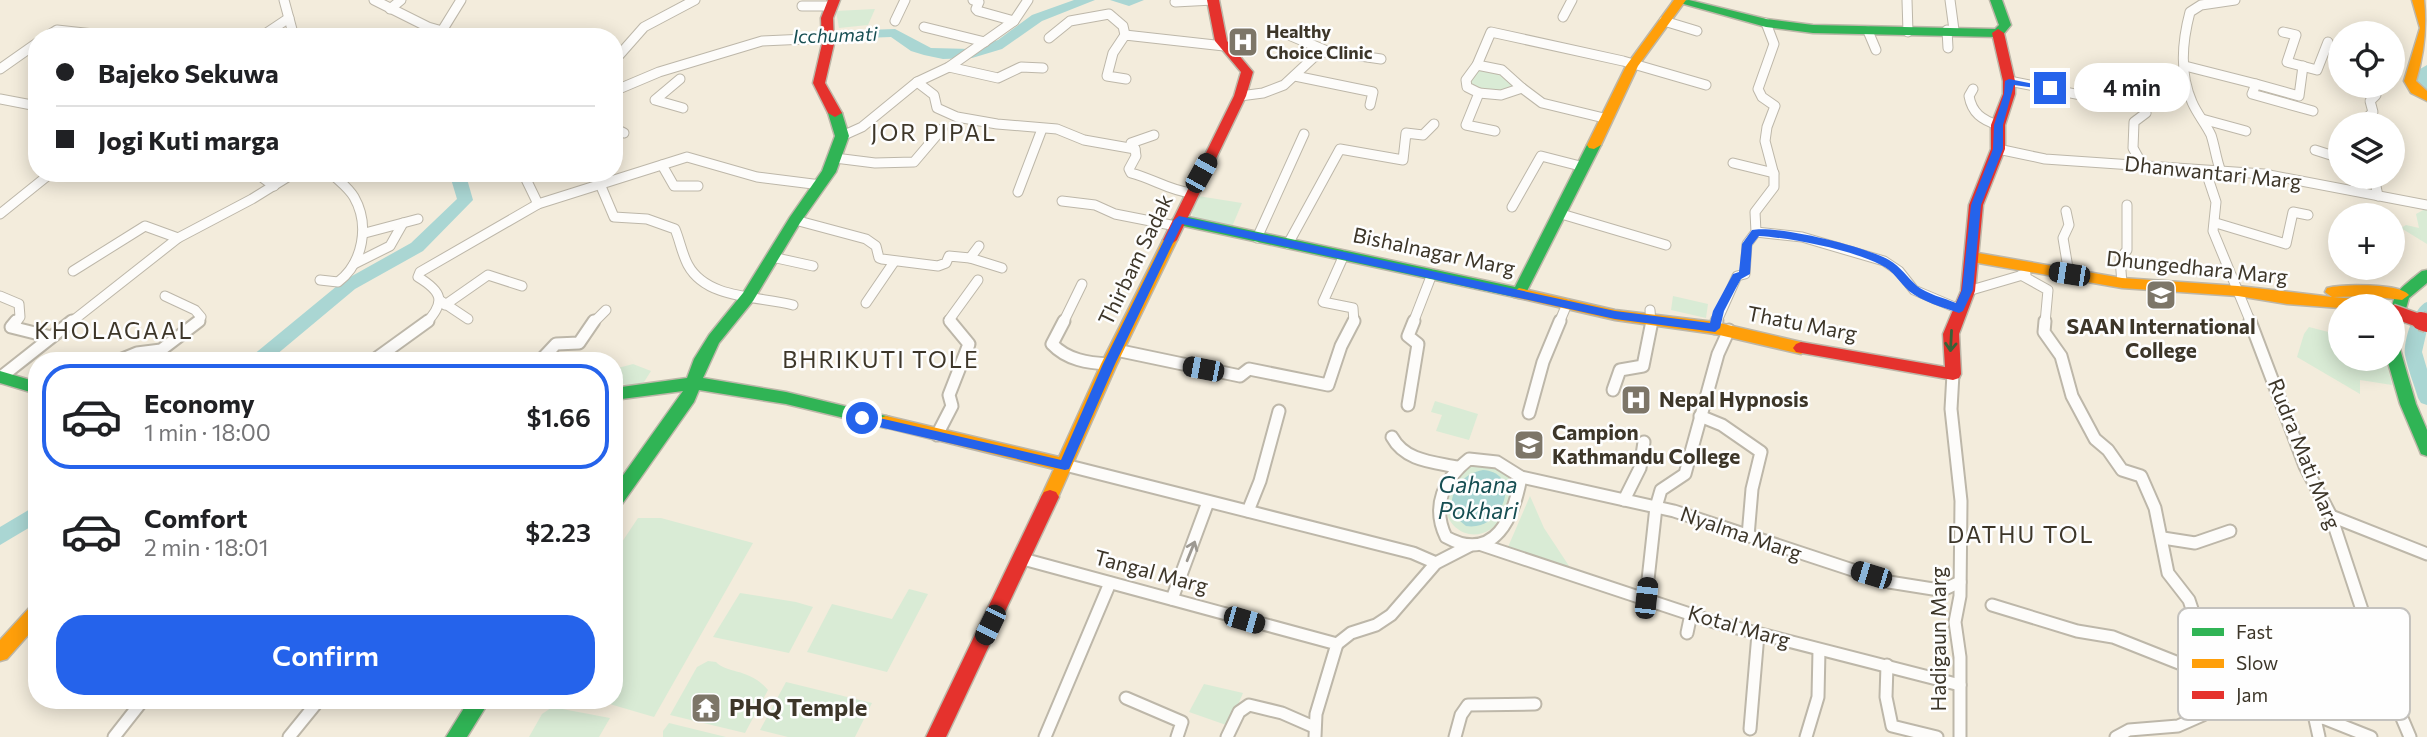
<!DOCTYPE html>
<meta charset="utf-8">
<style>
:root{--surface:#fff;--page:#f6f6f6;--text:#202124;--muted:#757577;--line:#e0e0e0;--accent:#2563eb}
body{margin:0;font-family:Commissioner,sans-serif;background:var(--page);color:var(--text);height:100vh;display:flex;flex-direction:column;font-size:26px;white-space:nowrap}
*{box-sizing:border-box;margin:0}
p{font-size:23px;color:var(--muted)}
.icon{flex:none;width:38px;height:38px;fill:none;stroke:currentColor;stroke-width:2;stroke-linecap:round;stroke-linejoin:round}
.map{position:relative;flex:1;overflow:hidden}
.details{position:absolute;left:28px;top:352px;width:595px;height:357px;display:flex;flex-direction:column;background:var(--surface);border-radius:28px;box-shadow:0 4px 18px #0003}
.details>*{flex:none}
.guide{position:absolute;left:28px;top:28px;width:595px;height:154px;border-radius:28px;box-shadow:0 4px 18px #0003;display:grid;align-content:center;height:154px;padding:0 28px;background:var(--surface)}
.fabs{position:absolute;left:2328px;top:21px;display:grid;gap:14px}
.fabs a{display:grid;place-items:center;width:77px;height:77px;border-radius:50%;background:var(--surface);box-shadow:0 4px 18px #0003;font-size:35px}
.end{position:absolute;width:32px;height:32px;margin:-16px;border:9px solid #2563eb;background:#fff;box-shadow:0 0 0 4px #fff}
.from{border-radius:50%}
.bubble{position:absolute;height:49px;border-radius:24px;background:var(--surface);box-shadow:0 4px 18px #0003;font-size:23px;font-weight:600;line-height:49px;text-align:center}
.car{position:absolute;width:21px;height:42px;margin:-21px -10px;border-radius:9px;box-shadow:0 0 5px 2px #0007;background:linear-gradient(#222 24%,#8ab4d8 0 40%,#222 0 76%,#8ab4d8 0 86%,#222 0)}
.guide b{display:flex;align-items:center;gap:24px;height:66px;font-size:26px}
.guide b+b{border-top:2px solid var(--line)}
.guide i{width:18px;height:18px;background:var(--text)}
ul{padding:12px 0 0;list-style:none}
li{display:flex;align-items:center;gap:21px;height:105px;margin:0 14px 10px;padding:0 14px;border:4px solid transparent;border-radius:28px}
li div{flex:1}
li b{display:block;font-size:26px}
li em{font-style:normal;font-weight:600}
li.selected{border-color:var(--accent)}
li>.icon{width:63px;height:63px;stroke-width:1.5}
.button{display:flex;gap:14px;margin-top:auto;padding:14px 28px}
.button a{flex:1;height:80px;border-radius:28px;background:var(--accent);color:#fff;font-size:28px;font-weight:600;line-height:80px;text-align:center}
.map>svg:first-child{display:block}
.green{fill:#d9ebd5}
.water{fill:#aad6d3}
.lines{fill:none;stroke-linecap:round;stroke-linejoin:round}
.river{fill:#aad6d3;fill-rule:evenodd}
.street-far1-casing{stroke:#bdb7a9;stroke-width:11}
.street-casing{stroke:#bdb7a9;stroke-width:15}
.fast-casing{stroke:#bdb7a9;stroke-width:3}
.slow-casing{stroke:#bdb7a9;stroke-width:3}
.jam-casing{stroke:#bdb7a9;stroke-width:3}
.street-far1{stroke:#fdfcfa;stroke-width:9}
.street{stroke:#fdfcfa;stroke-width:11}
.fast{fill:#30b455;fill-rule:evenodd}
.slow{fill:#ff9f0a;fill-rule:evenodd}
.jam{fill:#e5322d;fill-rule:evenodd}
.jam-bridge-far1-casing{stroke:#bdb7a9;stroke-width:16;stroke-linecap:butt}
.jam-bridge-casing{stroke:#bdb7a9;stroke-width:21;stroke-linecap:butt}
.jam-bridge-far1{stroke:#e5322d;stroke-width:13}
.jam-bridge{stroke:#e5322d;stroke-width:18}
.oneway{stroke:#386238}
.oneway2{stroke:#9d9992}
.route{fill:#2563eb}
.labels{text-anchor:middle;stroke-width:5;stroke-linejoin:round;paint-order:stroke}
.far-poi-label{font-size:18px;font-weight:bold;fill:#3d3629;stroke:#fefefe;text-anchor:start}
.far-water-label{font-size:19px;font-style:italic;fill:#164e52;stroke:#fefefe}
.street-label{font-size:21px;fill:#3d3629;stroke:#fefefe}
.poi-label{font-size:21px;font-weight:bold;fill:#3d3629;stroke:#fefefe;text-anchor:start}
.neighbourhood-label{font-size:23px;letter-spacing:2px;fill:#3d3629;stroke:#fefefe}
.water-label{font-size:23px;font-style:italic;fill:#164e52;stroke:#fefefe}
.near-poi-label{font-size:24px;font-weight:bold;fill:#3d3629;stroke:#fefefe;text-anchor:start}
.key{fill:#fefefe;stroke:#c4c2be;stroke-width:2}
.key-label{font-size:19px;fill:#3d3629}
</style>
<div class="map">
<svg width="2427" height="737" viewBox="0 0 2427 737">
<rect width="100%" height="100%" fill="#f3ecdc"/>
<g class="green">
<polygon points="875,9 868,25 839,28 836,11"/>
<polygon points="1477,68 1500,71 1513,87 1503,93 1475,89 1469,81"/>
<polygon points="1198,196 1242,203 1231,229 1193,218 1192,213"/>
<polygon points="2427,208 2427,244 2401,228 2406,225 2419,228 2416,214"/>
<polygon points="1673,296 1708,304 1706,318 1671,310"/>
<polygon points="2309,327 2340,335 2340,359 2386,359 2392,385 2360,380 2360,394 2297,357 2304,334"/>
<polygon points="633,364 651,371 644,382 629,387 614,379 614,369"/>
<polygon points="1435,401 1478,414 1469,440 1436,431 1442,415 1431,412"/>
<path d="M1473,463H1491L1508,476C1513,489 1512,500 1505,513C1473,568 1408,505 1473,463Z"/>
<polygon points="1530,496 1544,528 1571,569 1508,547"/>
<polygon points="638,518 661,518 753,543 654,717 596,700 614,700 614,554"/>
<polygon points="909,589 928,594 887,672 807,652 832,604 892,619"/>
<polygon points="740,593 796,602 813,607 789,653 713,637"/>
<path d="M708,661L716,662C727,674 750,668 768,690L745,733L670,715L697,667Z"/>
<polygon points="786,682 872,703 855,737 788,737 760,730"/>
<polygon points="1204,684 1243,693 1229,726 1189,712"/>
<polygon points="551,708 557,708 610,718 599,737 529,737 542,714"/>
<polygon points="669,723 726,737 663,737 663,731"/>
</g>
<path class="water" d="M1483,470C1524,473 1503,532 1466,526L1453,515C1447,493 1461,474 1483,470Z"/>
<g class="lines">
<g class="river">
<polygon points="1074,0 1095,0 1042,21 1002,49 972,58 943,59 924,55 911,51 891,37 810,40 803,36 810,32 895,29 931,48 972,49 998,40 1032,15"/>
<polygon points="1110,0 1144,0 1129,6"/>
<polygon points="2427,65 2427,93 2422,92 2417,80 2420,69"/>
<polygon points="455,173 470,173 467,179 473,200 423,251 355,289 270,360 251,360 253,355 343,281 411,243 457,199 451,179"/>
<path d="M2427,302V330L2422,352L2427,369V405L2421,403L2418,398C2414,384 2408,370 2405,355C2403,342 2414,306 2427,302Z"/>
<polygon points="37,505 37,523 0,545 0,527"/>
</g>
<g class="street-far1-casing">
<g id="street-far1">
<polyline points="284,0 294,37"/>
<polyline points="374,0 428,27 442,31"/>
<polyline points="973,0 979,2 976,9 978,11 1014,21"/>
<polyline points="1907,0 1908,32"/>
<polyline points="1950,0 1954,30"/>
<polyline points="1175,2 1213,0"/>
<polyline points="802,6 830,6"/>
<polyline points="390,9 401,0"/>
<polyline points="1563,17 1572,0"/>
<polyline points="895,21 905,0"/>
<polyline points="1664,21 1697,31"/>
<polyline points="924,27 985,42"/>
<polyline points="1947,30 1948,48"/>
<polyline points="1868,31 1876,50"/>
<polyline points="2283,32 2296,35 2287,62 2317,70 2328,42"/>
<polyline points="1284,33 1327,51"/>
<polyline points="265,34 289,18"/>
<polyline points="440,34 461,0"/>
<polyline points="46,37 57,30 121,37"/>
<polyline points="1049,38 1070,21 1109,14 1123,26 1125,35"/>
<polyline points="614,61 644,27 695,0"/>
<polyline points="1477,65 1502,70 1522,88 1501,95 1479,93"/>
<polyline points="2185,66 2256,84 2252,94 2313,111"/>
<polyline points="949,67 998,78 1021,67 1043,68"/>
<polyline points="0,69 37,43"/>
<polyline points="1295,76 1373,92 1370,105"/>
<polyline points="680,79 655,100 683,108"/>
<polyline points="1126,79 1107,76 1113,53 1125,35 1224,46"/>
<polyline points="2009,81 2142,107 2146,113 2134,122 2133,148 2143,166"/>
<path d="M917,82L934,95L937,108L957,117L997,124L1057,129L1084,140L1135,149L1136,156L1129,169L1131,173C1154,179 1168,190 1191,193"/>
<polyline points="2256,84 2299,96 2303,66"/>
<polyline points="1522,88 1542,103 1608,119"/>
<path d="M1973,89L1969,96C1972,113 1982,120 1998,125"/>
<polyline points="614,91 659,72 762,41 828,38"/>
<polyline points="1240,96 1263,93 1284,85 1313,58 1326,51 1381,59"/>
<polyline points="0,99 37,106"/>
<polyline points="2202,119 2246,131"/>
<polyline points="2367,124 2365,120 2373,112 2370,101 2376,95"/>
<polyline points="614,128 624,133"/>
<polyline points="1495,131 1466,125 1479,93 1467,87 1466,80 1477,65 1491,32 1623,61 1706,85"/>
<polyline points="842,136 862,127 917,82 949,67 1014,21 1028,0"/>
<polyline points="1135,149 1131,143 1154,135"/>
<polyline points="1998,149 2045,159 2264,174 2427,205"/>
<polyline points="2315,150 2340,158"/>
<polyline points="835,158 875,163 914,162 942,129"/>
<polyline points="1733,163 1774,173"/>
<polyline points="662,165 674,186 698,186"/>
<polyline points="2206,172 2216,202 2213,231 2251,323"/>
<path d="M2221,172C2216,159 2215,147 2211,135C2206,124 2197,114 2192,102C2179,73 2182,42 2190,12L2201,5L2235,0"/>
<polyline points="256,173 274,186"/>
<polyline points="523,173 538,204 687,157 757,177 821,185"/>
<polyline points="2374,177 2378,196"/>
<path d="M600,184L614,217L647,219L675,229C680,241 682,254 688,265C707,300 760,296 793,305"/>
<polyline points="1018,192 1042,129"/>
<polyline points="1062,201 1095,205 1115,214 1176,226"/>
<polyline points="1512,207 1541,156 1584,167"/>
<polyline points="2066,211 2069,225 2063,238 2069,274"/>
<polyline points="1558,213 1666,245"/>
<polyline points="0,214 51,173"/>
<polyline points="795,220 866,239 876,246 879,258 882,259 938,266 946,263 949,256 970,258 1002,268"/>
<polyline points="2216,223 2286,244 2293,212 2308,215"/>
<polyline points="1756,232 1802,237 1884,261 1899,271 1914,290 1959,309"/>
<polyline points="365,233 418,219"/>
<polyline points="1257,238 1304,134"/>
<polyline points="1288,244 1340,149 1403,160 1406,133 1423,135 1434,124"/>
<polyline points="1344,255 1323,302 1353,308 1354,323"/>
<polyline points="772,257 813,266"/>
<polyline points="970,258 979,246"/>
<polyline points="354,264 390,246 403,223"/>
<polyline points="73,271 145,226 178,238"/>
<polyline points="2021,275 2048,290 2045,323"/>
<path d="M320,280L338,282C363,263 370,225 354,197C349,188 338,180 331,173"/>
<polyline points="2122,283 2120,259 2127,250 2127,205"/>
<polyline points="1968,291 2026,274"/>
<polyline points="0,296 19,304 20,317 15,323"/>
<polyline points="165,296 195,310 201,317 197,323"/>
<polyline points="441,301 468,319"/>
<polyline points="866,303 894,262"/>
<polyline points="445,305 488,275 522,286"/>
<polyline points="1650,310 1651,323"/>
<polyline points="70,323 178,238 252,199 294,173"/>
<path d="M426,323C447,301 441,291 418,277L420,272L538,204"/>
<polyline points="593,323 606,310"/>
<polyline points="951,323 949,320 978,280"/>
<polyline points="1063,323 1082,284"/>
<polyline points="1413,323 1432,274"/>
<polyline points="1559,323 1567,304"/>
<polyline points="1716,323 1737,276 1745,274 1747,244 1756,232 1755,212 1774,187 1774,175 1765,141 1767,127 1775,106 1762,97 1758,89 1774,44 1766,23"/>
</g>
</g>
<g class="street-casing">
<g id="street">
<polyline points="16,321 11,327 51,337"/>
<path d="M1064,321L1052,344C1067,360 1088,363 1109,364"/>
<polyline points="2045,321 2044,332 2061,356 2072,396 2095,439 2108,450 2122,470 2141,476 2155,508 2168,573 2189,600 2196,621 2205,633 2219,679 2215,702 2203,715 2178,726 2129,730 2116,737"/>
<polyline points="2250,321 2305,466 2331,516 2367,625 2374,661 2388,685 2410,737"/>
<polyline points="1715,328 1717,321"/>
<polyline points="1116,350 1240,376 1249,369 1328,385 1341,346 1354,321"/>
<polyline points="120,360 137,353 161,350 199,321"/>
<polyline points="374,360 428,321"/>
<polyline points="541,360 556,344 579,343 594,321"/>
<polyline points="1953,374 1951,409 1961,501 1960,596 1955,622 1960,657 1960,737"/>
<polyline points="1,377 72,321"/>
<polyline points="1613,390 1620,370 1643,366 1652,321"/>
<polyline points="1408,405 1418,344 1408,336 1414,321"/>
<polyline points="1529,413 1543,362 1560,321"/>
<polyline points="1700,416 1722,425 1761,452 1752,489 1748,536"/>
<polyline points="937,435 952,406 949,395 969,344 950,321"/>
<path d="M1392,437C1405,461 1433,462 1457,467"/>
<path d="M1469,459L1497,462L1521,477C1514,516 1495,564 1446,537C1431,506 1444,479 1469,459Z"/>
<polyline points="1065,465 1413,553 1436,563"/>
<polyline points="1521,477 1674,511 1889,582 1933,589 1947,588 1960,582"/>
<polyline points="1624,500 1640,468 1644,442"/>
<polyline points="1248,511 1260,481 1279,411"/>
<polyline points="2331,516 2427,554"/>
<polyline points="2163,538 2195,543 2230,531"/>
<polyline points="1482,545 1714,622 1960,685"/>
<polyline points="1023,559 1337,644 1316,714 1315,737"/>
<polyline points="1646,598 1656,507 1661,490 1685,474 1718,354 1729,330"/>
<polyline points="1172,599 1208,502"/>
<polyline points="1992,605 2077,631 2113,637 2219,679 2290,700 2323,718 2371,737"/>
<polyline points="1687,633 1691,614"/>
<polyline points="2205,633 2269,639 2374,661"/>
<polyline points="1337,644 1351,633 1376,625 1391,615 1436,563 1469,546"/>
<polyline points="1887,665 1886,697 1892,726 1937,737"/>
<polyline points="1126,698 1182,722 1177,737"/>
<polyline points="1750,729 1758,634"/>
<polyline points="114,737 143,700"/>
<polyline points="289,737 319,700"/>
<polyline points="1045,737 1110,583"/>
<polyline points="1227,737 1239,712 1249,705 1282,713 1314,727"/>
<polyline points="1455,737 1461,715 1468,705 1535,704"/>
<polyline points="1806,737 1818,697 1819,650"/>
<polyline points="2319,737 2315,719 2323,718"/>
</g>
</g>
<g class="fast-casing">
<g id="fast">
<polygon points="1689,0 1766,19 1813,25 1995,29 1999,25 1990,0 2002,0 2011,25 2002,36 1998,37 1813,33 1766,27 1673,1"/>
<polygon points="835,109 842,113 849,136 836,172 800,223 753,301 719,343 703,378 786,392 886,416 892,418 894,422 892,426 886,428 786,404 699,390 694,402 620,507 614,509 614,488 683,391 614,400 614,388 687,378 694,359 709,335 743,293 790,217 822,171 835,136 828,113"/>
<polygon points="1594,141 1601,145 1526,293 1519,298 1179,225 1172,220 1179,215 1515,287 1587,145"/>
<path d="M2427,270V283L2409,298L2400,330L2392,335C2392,295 2389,297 2422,271Z"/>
<polygon points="2392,343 2400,349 2416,404 2427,430 2427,456 2421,454 2419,449 2400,404 2387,359 2392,359"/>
<polygon points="0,371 37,382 37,394 0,383"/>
<polygon points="469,700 490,700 467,737 446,737"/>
</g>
</g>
<g class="slow-casing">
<g id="slow">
<polygon points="1674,0 1686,0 1638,66 1601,145 1594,149 1589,148 1587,145 1626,66"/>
<path d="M2412,0H2424C2427,28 2424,54 2416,81L2427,91V101L2411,93L2404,81L2420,28Z"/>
<polygon points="1170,235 1177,240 1117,364 1056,502 1050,504 1044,502 1041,497 1054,469 880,426 878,422 880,418 886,416 1059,457 1101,364 1163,240"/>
<path d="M1972,252L2122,278L2238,286L2332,297L2325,292L2327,288C2342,284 2400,283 2409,295L2402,300L2369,296L2333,297L2377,301L2385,306H2340V308L2287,304L2238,296L2122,288L1967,261L1965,257Z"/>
<polygon points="1519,288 1615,310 1715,322 1801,342 1809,348 1801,354 1715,334 1615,320 1514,297 1512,293"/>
<polygon points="37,604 37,625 7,659 0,661 0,640 31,606"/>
</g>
</g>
<g class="jam-casing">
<g id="jam">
<polygon points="828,0 840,0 833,18 834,44 825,83 842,113 835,117 828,113 813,83 822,44 821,18"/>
<polygon points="1207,0 1219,0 1227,41 1253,72 1246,96 1177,240 1170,245 1163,240 1234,96 1241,72 1215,41"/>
<polygon points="1998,29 2004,33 2015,81 2015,94 2005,125 2005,149 1983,205 1975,291 1959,334 1961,374 1959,378 1953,380 1796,352 1793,348 1796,344 1801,342 1945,367 1943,334 1961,291 1969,205 1991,149 1991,125 2003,94 2003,81 1992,33"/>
<polygon points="1050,490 1056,492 1059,497 946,737 926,737 1041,497 1044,492"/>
</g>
</g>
<use href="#street-far1" class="street-far1"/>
<use href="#street" class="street"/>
<use href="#fast" class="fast"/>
<use href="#slow" class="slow"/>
<use href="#jam" class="jam"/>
<g class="jam-bridge-far1-casing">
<polyline id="jam-bridge-far1" points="2392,311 2426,323"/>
</g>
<g class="jam-bridge-casing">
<polyline id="jam-bridge" points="2421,321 2427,323"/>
</g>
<use href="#jam-bridge-far1" class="jam-bridge-far1"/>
<use href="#jam-bridge" class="jam-bridge"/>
</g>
<defs><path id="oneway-shaft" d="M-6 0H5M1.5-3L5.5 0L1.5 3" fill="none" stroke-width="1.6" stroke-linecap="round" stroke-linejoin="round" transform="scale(1.75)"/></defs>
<use class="oneway" href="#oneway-shaft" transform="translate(1951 341) rotate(93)"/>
<use class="oneway2" href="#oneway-shaft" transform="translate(1191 551) rotate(-68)"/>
<path class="route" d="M2009,79L2055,88L2050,90L2014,85L2003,125V149L1981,205L1973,290L1963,311L1959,313C1944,308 1921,301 1909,291C1899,282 1894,271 1881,265C1852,250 1792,238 1759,236L1752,245L1750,274L1741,279L1736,288L1724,311L1720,328L1715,332L1615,319L1182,224L1115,364L1069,469L1065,470L862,423L856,418L862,414L1061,460L1103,364L1174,220L1179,216L1615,311L1710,323L1713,311L1733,274L1739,272L1742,244L1752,230C1778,225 1866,247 1889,260C1901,267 1907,277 1917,286C1927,294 1944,298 1956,303L1962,290L1971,205L1993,149L1994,125L2004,94L2005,81Z"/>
<defs>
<g id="hospital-square" transform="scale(1.575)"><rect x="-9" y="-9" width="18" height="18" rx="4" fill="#7d7668" stroke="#fefefe"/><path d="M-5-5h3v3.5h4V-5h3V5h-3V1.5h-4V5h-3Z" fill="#fff"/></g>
<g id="university-square" transform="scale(1.575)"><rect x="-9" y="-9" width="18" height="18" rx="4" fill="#7d7668" stroke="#fefefe"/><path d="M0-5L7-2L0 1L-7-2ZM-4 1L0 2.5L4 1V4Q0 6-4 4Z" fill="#fff"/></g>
<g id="temple-square" transform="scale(1.575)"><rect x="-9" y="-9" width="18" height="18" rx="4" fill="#7d7668" stroke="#fefefe"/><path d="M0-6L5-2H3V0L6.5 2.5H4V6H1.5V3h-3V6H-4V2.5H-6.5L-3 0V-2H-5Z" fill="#fff"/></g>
</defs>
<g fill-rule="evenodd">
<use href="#hospital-square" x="1243" y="42"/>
<use href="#university-square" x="2161" y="295"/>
<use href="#hospital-square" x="1636" y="400"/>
<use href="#university-square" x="1529" y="445"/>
<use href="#temple-square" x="706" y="708"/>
</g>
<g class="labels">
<g class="far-poi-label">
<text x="1266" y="38">Healthy<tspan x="1266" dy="21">Choice Clinic</tspan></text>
</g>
<g class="far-water-label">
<text transform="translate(835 35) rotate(-2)" y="7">Icchumati</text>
</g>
<g class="street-label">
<text transform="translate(2213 173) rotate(6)" y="7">Dhanwantari Marg</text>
<text transform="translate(1434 252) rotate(12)" y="7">Bishalnagar Marg</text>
<text transform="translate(1136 260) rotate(-64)" y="7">Thirbam Sadak</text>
<text transform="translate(2197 268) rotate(6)" y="7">Dhungedhara Marg</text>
<text transform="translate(1802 324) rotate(11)" y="7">Thatu Marg</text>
<text transform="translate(2304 454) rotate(68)" y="7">Rudra Mati Marg</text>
<text transform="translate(1741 534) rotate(19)" y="7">Nyalma Marg</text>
<text transform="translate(1151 572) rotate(15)" y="7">Tangal Marg</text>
<text transform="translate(1739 627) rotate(16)" y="7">Kotal Marg</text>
<text transform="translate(1939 639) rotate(-90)" y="7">Hadigaun Marg</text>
</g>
<g class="poi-label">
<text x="2161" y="334" text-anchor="middle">SAAN International<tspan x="2161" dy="24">College</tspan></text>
<text x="1659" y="407">Nepal Hypnosis</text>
<text x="1552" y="440">Campion<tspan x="1552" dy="24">Kathmandu College</tspan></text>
</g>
<g class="neighbourhood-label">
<text x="934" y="141">JOR PIPAL</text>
<text x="114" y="339">KHOLAGAAL</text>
<text x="881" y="368">BHRIKUTI TOLE</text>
<text x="2021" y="543">DATHU TOL</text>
</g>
<g class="water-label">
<text x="1478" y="493">Gahana<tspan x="1478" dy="26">Pokhari</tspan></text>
</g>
<g class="near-poi-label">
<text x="729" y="716">PHQ Temple</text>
</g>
</g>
<rect x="2178" y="608" width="232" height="112" rx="10" class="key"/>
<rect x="2192" y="628" width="32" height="8" fill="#30b455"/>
<rect x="2192" y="659" width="32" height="9" fill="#ff9f0a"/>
<rect x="2192" y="691" width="32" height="8" fill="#e5322d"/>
<g class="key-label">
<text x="2236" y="639">Fast</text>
<text x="2236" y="670">Slow</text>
<text x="2236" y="702">Jam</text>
</g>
</svg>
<div class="fabs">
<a><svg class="icon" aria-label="locate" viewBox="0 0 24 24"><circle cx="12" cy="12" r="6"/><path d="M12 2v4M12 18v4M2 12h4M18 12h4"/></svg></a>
<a><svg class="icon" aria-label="layers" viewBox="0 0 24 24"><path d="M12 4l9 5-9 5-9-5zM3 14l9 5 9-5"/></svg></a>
<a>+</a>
<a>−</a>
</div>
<i class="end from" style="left:862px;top:418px"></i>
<i class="end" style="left:2050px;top:88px"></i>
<div class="bubble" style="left:2074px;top:63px;width:116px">4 min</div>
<i class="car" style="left:1201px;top:173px;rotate:29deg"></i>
<i class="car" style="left:2069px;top:274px;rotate:279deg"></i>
<i class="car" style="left:1203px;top:369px;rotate:281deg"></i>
<i class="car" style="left:1871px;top:575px;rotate:287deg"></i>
<i class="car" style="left:1646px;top:598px;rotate:6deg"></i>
<i class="car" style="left:1244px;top:620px;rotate:106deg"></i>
<i class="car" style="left:990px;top:625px;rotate:206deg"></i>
<div class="guide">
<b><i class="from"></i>Bajeko Sekuwa</b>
<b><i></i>Jogi Kuti marga</b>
</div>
<section class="details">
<ul>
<li class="selected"><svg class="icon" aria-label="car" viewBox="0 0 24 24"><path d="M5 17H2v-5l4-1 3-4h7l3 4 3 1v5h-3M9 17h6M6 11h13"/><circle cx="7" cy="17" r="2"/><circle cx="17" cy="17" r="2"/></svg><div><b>Economy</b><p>1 min · 18:00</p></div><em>$1.66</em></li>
<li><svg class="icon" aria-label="car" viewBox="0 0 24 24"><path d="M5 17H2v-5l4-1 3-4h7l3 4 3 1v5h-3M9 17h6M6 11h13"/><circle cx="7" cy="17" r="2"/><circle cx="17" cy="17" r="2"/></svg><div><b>Comfort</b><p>2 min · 18:01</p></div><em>$2.23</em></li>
</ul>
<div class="button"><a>Confirm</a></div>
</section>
</div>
